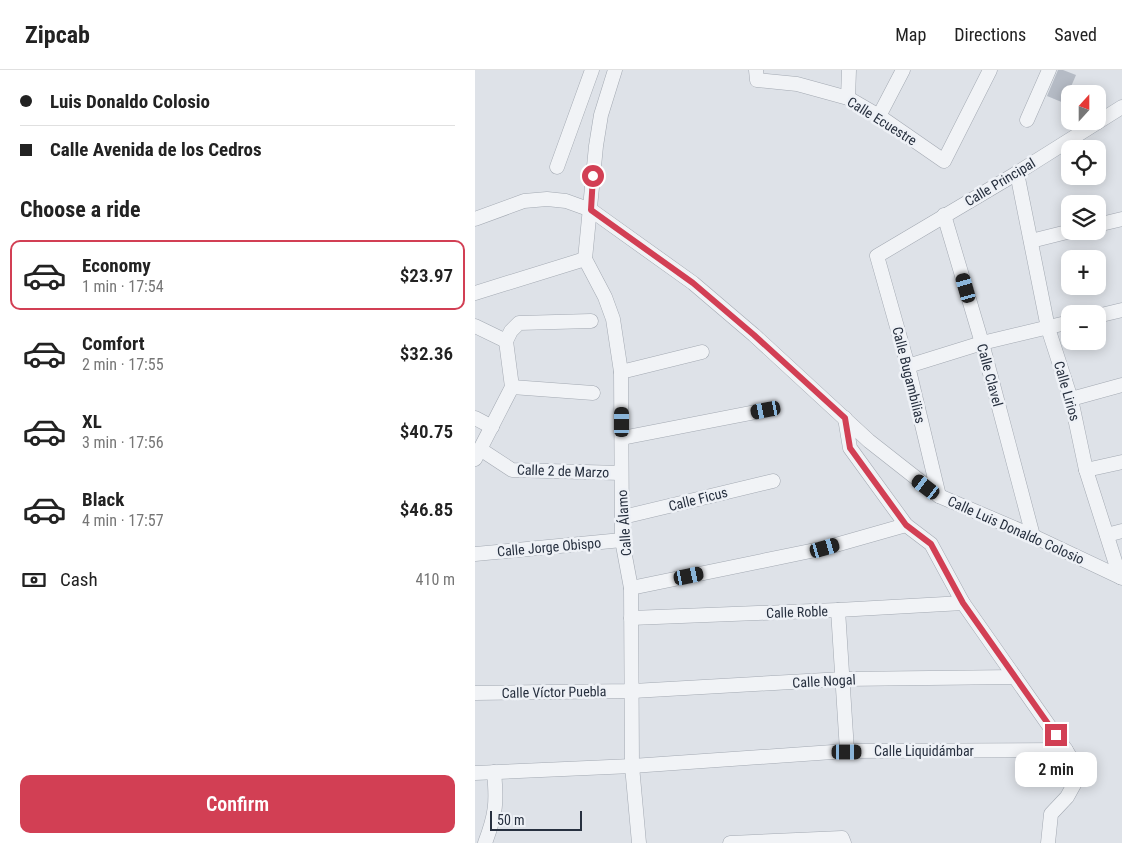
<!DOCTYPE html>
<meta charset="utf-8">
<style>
:root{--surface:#fff;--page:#f6f6f6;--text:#222;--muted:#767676;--line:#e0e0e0;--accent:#d23f54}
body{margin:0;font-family:"Roboto Condensed",sans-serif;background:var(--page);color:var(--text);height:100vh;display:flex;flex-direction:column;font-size:19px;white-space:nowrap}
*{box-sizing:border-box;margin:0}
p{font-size:16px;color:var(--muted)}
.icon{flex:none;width:28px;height:28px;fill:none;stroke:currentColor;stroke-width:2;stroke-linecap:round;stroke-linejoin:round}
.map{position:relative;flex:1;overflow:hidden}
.sheet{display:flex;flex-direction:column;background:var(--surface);width:475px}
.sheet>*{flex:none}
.banner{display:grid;align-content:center;height:110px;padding:0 20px;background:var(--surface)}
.needle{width:32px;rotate:21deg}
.fabs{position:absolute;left:586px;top:15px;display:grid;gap:10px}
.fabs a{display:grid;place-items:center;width:45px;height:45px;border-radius:10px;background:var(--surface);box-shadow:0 2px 12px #0003;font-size:25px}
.scale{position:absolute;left:15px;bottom:12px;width:92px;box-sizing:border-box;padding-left:5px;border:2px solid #27303f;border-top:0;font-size:14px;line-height:18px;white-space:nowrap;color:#27303f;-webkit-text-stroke:4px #eef1f6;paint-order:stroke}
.end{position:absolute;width:22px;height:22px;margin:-11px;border:6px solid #d23f54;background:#fff;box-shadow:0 0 0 2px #fff}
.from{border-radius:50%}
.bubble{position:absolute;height:35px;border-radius:10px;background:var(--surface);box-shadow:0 2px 12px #0003;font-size:16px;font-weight:600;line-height:35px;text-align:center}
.car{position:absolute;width:15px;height:30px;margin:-15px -8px;border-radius:6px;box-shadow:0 0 4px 1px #0007;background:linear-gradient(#222 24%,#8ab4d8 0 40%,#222 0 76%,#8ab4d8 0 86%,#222 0)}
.banner b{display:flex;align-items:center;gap:18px;height:48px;font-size:19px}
.banner b+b{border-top:1px solid var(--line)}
.banner i{width:12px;height:12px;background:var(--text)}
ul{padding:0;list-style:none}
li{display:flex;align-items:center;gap:15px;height:70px;margin:0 10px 8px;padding:0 10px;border:2px solid transparent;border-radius:10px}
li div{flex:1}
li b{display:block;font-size:19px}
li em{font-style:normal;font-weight:600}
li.current{border-color:var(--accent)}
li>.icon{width:45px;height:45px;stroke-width:1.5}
h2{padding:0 20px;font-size:22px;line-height:60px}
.pay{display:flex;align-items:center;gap:12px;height:55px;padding:0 20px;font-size:19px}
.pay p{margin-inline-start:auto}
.cta{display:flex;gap:10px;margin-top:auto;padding:10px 20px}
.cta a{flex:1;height:58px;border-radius:10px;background:var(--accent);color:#fff;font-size:20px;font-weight:600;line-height:58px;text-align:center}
header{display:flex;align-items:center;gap:30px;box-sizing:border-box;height:70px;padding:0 25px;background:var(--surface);border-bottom:1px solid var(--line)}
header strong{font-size:24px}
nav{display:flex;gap:28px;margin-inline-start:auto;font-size:18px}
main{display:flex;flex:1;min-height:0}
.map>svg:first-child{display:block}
.building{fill:#b5bbc5}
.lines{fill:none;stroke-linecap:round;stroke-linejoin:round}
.minor-casing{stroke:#a3a9b2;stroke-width:15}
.minor{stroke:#f1f3f6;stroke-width:14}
.route{stroke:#d23f54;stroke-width:6}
.labels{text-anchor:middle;stroke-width:5;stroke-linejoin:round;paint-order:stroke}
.street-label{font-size:14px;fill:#27303f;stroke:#eef1f6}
</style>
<header>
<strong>Zipcab</strong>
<nav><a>Map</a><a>Directions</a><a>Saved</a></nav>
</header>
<main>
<section class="sheet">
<div class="banner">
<b><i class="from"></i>Luis Donaldo Colosio</b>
<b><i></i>Calle Avenida de los Cedros</b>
</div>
<h2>Choose a ride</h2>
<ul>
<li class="current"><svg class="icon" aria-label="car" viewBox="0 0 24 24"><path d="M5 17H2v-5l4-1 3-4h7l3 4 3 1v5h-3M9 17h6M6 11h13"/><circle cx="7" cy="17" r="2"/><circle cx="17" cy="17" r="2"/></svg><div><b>Economy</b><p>1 min · 17:54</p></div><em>$23.97</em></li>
<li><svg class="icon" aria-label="car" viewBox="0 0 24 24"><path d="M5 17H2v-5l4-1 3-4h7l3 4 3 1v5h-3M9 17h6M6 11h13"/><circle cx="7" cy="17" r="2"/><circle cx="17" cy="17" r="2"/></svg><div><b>Comfort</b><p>2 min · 17:55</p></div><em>$32.36</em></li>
<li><svg class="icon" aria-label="car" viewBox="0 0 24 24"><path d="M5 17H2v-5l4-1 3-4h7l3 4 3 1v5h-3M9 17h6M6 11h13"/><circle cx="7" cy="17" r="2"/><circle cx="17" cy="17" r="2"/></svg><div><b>XL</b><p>3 min · 17:56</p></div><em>$40.75</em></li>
<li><svg class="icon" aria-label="car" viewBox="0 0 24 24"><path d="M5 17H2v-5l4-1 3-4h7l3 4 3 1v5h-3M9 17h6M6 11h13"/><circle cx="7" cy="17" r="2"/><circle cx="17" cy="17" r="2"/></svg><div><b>Black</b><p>4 min · 17:57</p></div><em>$46.85</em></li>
</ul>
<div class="pay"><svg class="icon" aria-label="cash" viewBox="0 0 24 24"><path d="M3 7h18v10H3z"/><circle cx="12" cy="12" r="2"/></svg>Cash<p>410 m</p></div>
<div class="cta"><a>Confirm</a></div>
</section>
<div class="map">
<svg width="647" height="773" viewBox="0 0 647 773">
<rect width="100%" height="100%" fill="#dee2e8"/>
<polygon class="building" points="583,0 588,0 601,5 589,33 572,26"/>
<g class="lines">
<g class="minor-casing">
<g id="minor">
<polyline points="140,0 126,45 121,76 110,189 130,227 138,249 146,302 147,470 156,518 157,696 164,773"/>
<polyline points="281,0 282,10 322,14 373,28 404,46 469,91 515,0"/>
<polyline points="373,28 374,0"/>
<polyline points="404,46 428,0"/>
<polyline points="552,50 574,0"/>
<polyline points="82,97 117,0"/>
<polyline points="542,103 573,258 596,329 611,400 645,507"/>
<polyline points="469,145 507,273 558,466"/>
<polyline points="0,149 49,131 72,129 91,131 116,140 218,213 279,265 394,371 464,426 558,466 647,508"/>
<polyline points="622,155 647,149"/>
<polyline points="556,171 596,161"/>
<polyline points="0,223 110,189"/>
<polyline points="622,246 647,240"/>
<polyline points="0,256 31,271"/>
<polyline points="31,271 36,261 44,253 116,251"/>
<polyline points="433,296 507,273 595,252"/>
<polyline points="146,302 227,282"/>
<polyline points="37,317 118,323"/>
<polyline points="596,329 647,315"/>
<polyline points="0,348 17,357"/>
<polyline points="370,348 375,378 431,455 456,474 488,533 591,680 600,695 602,709 592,727 576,744 573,773"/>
<polyline points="147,368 291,340"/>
<polyline points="5,379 37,400 146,403"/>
<polyline points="0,389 37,317 31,271"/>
<polyline points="611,400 647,392"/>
<polyline points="464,426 433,296 402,186 542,103 647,37"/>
<polyline points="148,447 298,411"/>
<polyline points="632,465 647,461"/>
<polyline points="0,484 147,470"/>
<polyline points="156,518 350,478 431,455"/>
<polyline points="363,540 372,681"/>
<polyline points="156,548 363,540 488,533"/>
<polyline points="0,623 158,621 368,609 540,607"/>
<polyline points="0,703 157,696 372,681 591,680"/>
<path d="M10,773C21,744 22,732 19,702"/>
<polyline points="255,773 367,768 369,773"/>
</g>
</g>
<use href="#minor" class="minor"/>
</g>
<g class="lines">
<polyline class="route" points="118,106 116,140 218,213 279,265 370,348 375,378 431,455 456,474 488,533 581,665"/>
</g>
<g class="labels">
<g class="street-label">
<text transform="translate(407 51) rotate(32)" y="5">Calle Ecuestre</text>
<text transform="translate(525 112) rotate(-31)" y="5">Calle Principal</text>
<text transform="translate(434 305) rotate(76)" y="5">Calle Bugambilias</text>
<text transform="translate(515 305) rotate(75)" y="5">Calle Clavel</text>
<text transform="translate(592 321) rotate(74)" y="5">Calle Lirios</text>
<text transform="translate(88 401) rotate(2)" y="5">Calle 2 de Marzo</text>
<text transform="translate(223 429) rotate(-14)" y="5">Calle Ficus</text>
<text transform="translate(149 453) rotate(-94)" y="5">Calle Álamo</text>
<text transform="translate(541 460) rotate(24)" y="5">Calle Luis Donaldo Colosio</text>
<text transform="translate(74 477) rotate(-5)" y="5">Calle Jorge Obispo</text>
<text transform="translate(322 542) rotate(-2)" y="5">Calle Roble</text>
<text transform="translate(349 611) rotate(-3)" y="5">Calle Nogal</text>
<text transform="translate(79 622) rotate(-1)" y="5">Calle Víctor Puebla</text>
<text x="449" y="686">Calle Liquidámbar</text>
</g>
</g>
</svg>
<div class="fabs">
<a><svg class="needle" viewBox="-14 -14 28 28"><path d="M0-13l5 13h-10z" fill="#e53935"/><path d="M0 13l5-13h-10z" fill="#767676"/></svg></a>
<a><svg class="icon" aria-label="locate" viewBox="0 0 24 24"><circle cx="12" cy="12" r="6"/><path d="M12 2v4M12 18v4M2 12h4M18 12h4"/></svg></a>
<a><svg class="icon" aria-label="layers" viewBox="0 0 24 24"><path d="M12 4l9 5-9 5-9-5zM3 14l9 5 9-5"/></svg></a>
<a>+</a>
<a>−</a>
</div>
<div class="scale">50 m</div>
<i class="end from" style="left:118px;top:106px"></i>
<i class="end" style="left:581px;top:665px"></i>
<div class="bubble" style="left:540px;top:682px;width:82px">2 min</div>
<i class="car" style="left:491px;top:218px;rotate:344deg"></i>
<i class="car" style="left:291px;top:340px;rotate:259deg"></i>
<i class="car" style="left:147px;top:352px;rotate:0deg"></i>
<i class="car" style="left:451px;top:417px;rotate:307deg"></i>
<i class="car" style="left:350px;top:478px;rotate:74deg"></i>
<i class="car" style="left:214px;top:506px;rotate:78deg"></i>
<i class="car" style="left:372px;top:682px;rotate:90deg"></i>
</div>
</main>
